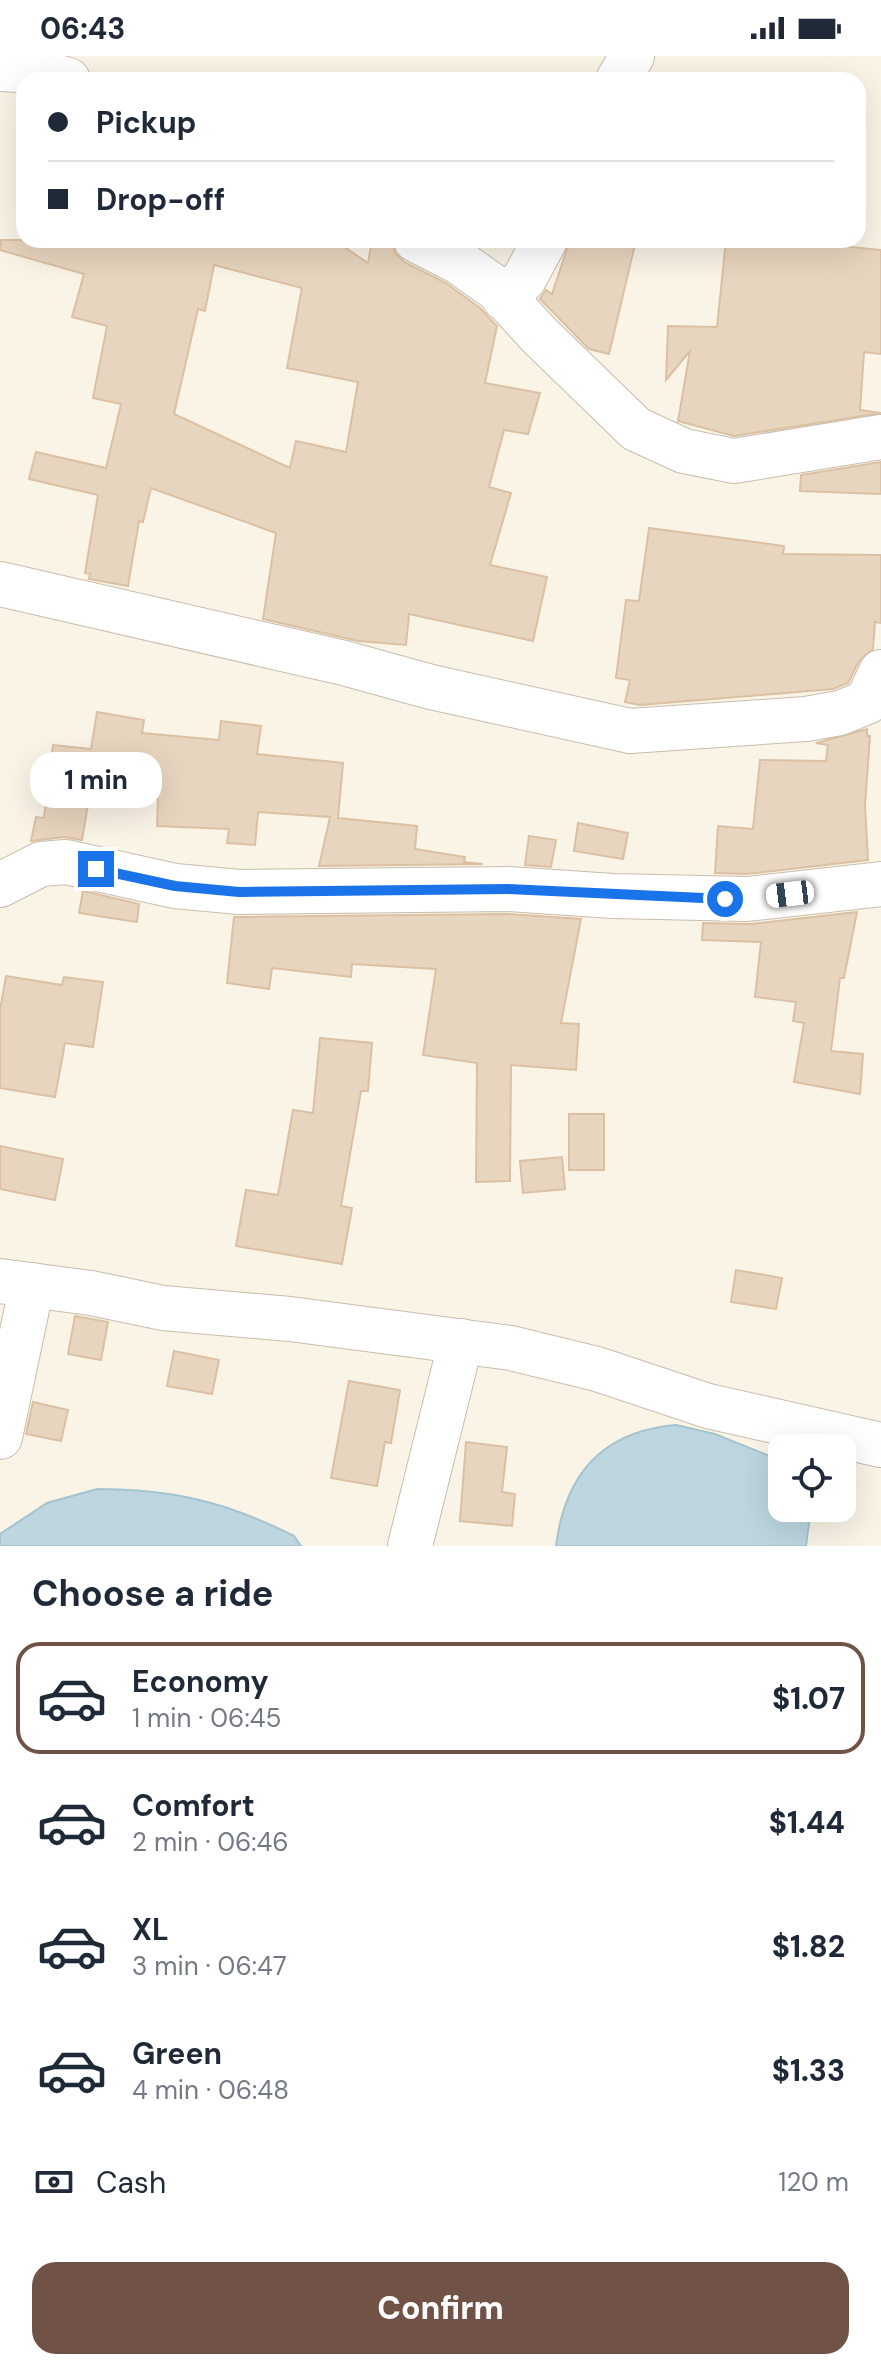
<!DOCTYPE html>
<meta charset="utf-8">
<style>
:root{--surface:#fff;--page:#f2f2f3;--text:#1f2937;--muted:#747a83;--line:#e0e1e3;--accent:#705247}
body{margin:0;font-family:"DM Sans",sans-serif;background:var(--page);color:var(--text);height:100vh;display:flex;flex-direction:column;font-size:30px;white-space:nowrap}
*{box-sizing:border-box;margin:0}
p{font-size:26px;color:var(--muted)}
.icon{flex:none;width:44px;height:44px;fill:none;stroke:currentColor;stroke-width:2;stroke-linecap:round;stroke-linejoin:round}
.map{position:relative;height:1490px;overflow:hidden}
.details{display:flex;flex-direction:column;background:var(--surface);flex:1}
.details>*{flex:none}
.top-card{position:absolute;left:16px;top:16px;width:850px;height:176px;border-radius:24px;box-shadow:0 8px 32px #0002;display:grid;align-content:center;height:176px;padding:0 32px;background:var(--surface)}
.buttons{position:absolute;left:768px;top:1378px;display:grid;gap:16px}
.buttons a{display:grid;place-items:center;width:88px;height:88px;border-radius:16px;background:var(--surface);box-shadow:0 8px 32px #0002;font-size:40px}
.end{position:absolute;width:36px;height:36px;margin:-18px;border:10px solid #1a73e8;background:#fff;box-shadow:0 0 0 4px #fff}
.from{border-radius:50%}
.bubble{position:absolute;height:56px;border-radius:24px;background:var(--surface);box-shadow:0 8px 32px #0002;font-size:26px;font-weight:800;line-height:56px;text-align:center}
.car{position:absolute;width:24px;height:48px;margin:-24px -12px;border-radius:10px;box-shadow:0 0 6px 2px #0007;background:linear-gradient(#fff 24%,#345 0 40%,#fff 0 76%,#345 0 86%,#fff 0)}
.top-card b{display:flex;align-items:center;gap:28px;height:76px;font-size:30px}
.top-card b+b{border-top:2px solid var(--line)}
.top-card i{width:20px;height:20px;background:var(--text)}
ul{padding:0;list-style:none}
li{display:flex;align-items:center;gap:24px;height:112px;margin:0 16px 12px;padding:0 16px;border:4px solid transparent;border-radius:24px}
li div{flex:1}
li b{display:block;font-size:30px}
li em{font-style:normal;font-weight:800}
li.selected{border-color:var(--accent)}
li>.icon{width:72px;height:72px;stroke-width:1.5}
h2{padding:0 32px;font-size:36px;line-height:96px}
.pay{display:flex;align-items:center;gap:20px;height:88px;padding:0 32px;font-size:30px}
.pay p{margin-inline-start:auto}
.button{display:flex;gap:16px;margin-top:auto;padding:16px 32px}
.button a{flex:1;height:92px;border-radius:24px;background:var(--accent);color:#fff;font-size:32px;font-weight:800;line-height:92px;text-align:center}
.status{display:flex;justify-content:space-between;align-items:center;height:56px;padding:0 40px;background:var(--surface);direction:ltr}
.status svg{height:22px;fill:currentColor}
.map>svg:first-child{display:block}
.water{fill:#bdd6e0;stroke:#a5c4d0;stroke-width:2}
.building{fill:#e8d5bf;stroke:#dbc0a4;stroke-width:2;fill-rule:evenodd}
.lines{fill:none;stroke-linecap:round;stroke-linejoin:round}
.minor-casing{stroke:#c8bdad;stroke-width:46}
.minor{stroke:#fff;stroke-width:44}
.route{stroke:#1a73e8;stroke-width:10}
</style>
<div class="status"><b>06:43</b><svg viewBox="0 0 49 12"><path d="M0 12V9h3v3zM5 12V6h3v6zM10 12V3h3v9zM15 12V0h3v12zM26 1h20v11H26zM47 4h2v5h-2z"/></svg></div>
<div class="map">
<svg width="881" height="1490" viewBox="0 0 881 1490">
<rect width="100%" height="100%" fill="#f9f4e6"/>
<g class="water">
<path d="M676,1369L715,1378L782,1405V1452H811L806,1490H556C565,1418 603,1375 676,1369Z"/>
<path d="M97,1433C172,1433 227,1446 294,1480L301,1490H0V1478L47,1447Z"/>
</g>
<g class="building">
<path d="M1,184H334L368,207L372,184H391L395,197L404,206L446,227L480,252L497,270L485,327L540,337L528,378L504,374L489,431L511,437L490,509L547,521L533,585L409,558L406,589L358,585L263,563L276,477L151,432L143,466L139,465L128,530L89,523L90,518L85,517L98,439L29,423L36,396L106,412L121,348L93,342L107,270L72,261L84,218L0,194ZM214,209L302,232L287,312L358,326L346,396L296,385L290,412L174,358L198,253L205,255Z"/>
<polygon points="570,184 636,184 609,298 589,293 540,243 546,234 552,238"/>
<polygon points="726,184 779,184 881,194 881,298 864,296 860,354 881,357 734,380 678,365 690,295 666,324 668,270 717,271"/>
<polygon points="881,406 881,438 800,435 801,419"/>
<polygon points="649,472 784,490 783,498 881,499 881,567 875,566 873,593 859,605 848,627 833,633 640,649 625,646 630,624 616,622 626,544 639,545"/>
<polygon points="97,656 144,664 142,677 219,684 221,665 261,670 257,698 343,707 338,762 417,770 415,793 465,801 464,806 483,808 319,810 330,761 258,756 255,789 227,787 229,773 157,770 158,743 91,731 82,784 64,781 31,785 36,761 44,762 53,689 91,693"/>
<polygon points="867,673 867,680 870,680 865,749 868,804 746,818 715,817 718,770 753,773 760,704 826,705 828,689 816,687"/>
<polygon points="578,767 628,777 623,803 574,795"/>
<polygon points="529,780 556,784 551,811 525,809"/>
<polygon points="83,835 139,848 137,866 79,857"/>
<polygon points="857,856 844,922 840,922 831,995 863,998 860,1038 794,1026 804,967 793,965 796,946 755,941 761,886 702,884 703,867 750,868"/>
<polygon points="507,858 581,863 561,967 579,968 576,1014 511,1009 510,1125 476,1126 477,1007 423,999 436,913 352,908 351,921 272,912 269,933 227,927 234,861"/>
<polygon points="6,920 62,929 64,921 103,926 93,991 65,987 55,1041 0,1032 0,954"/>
<polygon points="320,982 372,987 368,1035 361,1035 341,1150 352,1152 342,1208 236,1190 246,1134 278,1139 293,1054 313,1057"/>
<rect x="569" y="1058" width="35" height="56"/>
<polygon points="0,1090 63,1103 55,1144 0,1133"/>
<polygon points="562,1101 565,1133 523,1137 520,1105"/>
<polygon points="736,1214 782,1222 776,1253 731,1246"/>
<polygon points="75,1260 108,1266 101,1304 68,1298"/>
<polygon points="174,1295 219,1304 212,1338 167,1330"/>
<polygon points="349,1325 400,1334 391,1387 385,1386 377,1430 331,1422"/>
<polygon points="33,1346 68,1354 61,1385 26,1378"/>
<polygon points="466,1386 507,1391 502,1436 515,1438 512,1470 460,1465"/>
</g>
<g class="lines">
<g class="minor-casing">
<g id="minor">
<polyline points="0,13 37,15 68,24"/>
<polyline points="618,24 632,0"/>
<polyline points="416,184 459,206 497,233 539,279 636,373 684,395 734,405 881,381"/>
<polyline points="504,242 524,223 545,184"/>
<polyline points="0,528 344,607 431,631 630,675 806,663 840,657 867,646 881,616"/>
<polyline points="0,829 41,808 66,806 175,830 239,836 508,833 613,840 747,843 881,828"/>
<polyline points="0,1225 91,1237 163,1252 290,1263 511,1292 597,1313 708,1350 881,1389"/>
<polyline points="0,1381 32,1229"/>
<polyline points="410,1490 461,1285"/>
</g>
</g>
<use href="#minor" class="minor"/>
</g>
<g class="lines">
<polyline class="route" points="96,813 175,830 239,836 508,833 725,843"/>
</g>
</svg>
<div class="buttons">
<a><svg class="icon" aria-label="locate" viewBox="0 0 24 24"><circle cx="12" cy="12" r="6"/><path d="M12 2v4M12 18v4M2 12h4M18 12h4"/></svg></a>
</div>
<i class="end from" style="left:725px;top:843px"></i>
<i class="end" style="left:96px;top:813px"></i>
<div class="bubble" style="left:30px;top:696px;width:132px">1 min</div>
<i class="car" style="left:790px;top:838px;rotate:263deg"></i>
<div class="top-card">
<b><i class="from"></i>Pickup</b>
<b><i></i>Drop-off</b>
</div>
</div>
<section class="details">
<h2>Choose a ride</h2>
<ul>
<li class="selected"><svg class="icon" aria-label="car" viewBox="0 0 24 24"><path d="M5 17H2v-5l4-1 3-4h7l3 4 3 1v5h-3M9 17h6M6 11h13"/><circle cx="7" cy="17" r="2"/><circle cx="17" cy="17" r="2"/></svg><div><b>Economy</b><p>1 min · 06:45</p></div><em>$1.07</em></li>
<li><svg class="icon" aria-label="car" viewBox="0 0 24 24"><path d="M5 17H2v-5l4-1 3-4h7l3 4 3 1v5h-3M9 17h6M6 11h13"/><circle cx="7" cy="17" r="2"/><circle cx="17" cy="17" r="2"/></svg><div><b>Comfort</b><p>2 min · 06:46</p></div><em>$1.44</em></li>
<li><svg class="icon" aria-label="car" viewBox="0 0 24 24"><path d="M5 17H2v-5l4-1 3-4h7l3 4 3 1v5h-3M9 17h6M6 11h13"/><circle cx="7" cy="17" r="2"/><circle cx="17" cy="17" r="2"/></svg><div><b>XL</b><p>3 min · 06:47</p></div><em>$1.82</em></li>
<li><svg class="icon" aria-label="car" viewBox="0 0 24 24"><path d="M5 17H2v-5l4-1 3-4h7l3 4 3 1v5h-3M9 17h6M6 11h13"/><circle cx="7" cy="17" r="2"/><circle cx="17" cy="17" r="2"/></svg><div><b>Green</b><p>4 min · 06:48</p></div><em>$1.33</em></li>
</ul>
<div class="pay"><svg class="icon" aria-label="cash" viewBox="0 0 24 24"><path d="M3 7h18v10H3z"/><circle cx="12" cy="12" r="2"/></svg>Cash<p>120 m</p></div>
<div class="button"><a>Confirm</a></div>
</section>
